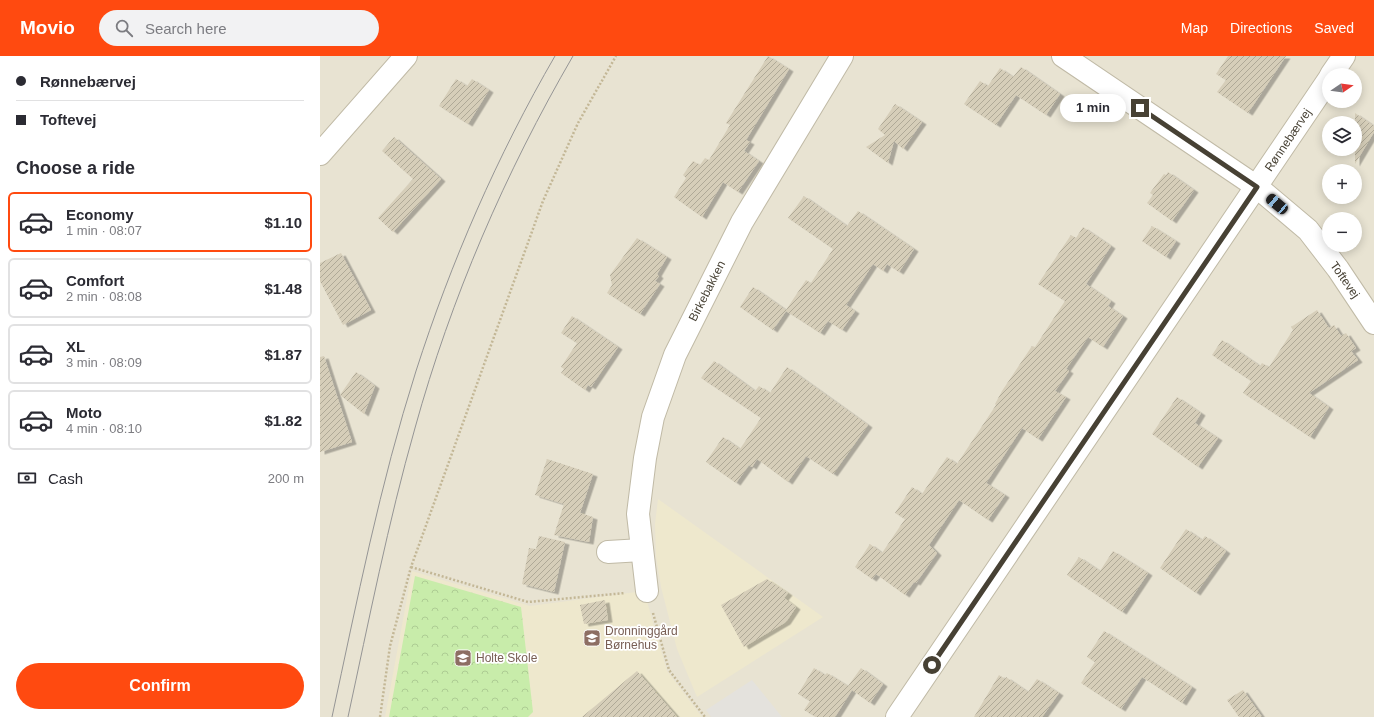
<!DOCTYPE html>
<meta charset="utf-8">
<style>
:root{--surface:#fff;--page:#f2f2f3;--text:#2b2b33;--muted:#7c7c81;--line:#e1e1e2;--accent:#ff4a10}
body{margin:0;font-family:Helvetica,sans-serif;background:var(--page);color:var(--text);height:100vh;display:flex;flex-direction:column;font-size:15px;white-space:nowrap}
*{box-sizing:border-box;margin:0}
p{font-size:13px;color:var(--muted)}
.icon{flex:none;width:22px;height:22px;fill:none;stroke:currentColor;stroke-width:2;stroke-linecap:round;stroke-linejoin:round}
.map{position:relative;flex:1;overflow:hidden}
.side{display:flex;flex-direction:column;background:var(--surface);width:320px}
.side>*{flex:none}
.hud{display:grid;align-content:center;height:88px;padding:0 16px;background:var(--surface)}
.needle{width:26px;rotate:77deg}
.controls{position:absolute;left:1002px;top:12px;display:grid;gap:8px}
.controls a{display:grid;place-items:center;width:40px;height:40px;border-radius:50%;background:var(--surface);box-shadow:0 2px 10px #0003;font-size:20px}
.end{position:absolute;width:18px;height:18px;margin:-9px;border:5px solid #474134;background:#fff;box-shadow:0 0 0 2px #fff}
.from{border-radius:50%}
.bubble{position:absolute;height:28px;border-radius:14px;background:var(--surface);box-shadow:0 2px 10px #0003;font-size:13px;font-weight:800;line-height:28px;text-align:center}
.car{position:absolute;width:12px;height:24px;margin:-12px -6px;border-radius:5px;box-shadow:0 0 3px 1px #0007;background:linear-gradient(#222 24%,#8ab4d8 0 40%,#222 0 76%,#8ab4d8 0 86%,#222 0)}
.hud b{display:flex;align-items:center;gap:14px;height:38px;font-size:15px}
.hud b+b{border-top:1px solid var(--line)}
.hud i{width:10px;height:10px;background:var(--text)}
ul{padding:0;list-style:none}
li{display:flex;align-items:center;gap:12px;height:60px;margin:0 8px 6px;padding:0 8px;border:2px solid var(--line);border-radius:6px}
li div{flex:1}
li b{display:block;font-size:15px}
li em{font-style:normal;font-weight:800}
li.selected{border-color:var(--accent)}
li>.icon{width:36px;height:36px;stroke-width:1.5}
h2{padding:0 16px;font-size:18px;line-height:48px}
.pay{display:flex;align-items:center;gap:10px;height:44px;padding:0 16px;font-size:15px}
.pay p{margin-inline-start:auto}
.primary-button{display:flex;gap:8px;margin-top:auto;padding:8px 16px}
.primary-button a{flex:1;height:46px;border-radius:24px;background:var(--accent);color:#fff;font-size:16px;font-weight:800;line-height:46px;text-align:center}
header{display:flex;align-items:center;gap:24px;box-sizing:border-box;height:56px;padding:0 20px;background:var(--accent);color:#fff}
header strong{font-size:19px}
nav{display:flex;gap:22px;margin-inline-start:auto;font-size:14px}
.search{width:280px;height:36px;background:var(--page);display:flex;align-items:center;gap:10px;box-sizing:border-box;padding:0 14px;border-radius:22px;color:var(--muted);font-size:15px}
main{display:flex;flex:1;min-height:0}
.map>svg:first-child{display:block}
.residential{fill:#e8e3d2;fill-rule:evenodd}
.education{fill:#eee8cd}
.park{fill:url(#park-crowns)}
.parking{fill:#e4e2dd}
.building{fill:url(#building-hatch);filter:url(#shadow)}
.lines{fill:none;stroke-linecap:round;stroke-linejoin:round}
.minor-casing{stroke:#c0baa6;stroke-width:24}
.path{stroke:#c3b796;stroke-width:2.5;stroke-dasharray:2 2;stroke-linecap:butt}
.minor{stroke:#fff;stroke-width:22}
.tram{stroke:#959595;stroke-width:1}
.route{stroke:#474134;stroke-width:5}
.labels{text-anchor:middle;stroke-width:3.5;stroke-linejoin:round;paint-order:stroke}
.street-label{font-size:12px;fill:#474134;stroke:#fff}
.education-label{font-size:12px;fill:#785e54;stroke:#fff;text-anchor:start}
</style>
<header>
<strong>Movio</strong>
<div class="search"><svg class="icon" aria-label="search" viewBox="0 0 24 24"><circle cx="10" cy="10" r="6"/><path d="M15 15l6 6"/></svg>Search here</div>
<nav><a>Map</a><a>Directions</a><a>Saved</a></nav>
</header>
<main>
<section class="side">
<div class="hud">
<b><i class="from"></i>Rønnebærvej</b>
<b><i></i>Toftevej</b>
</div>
<h2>Choose a ride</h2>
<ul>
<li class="selected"><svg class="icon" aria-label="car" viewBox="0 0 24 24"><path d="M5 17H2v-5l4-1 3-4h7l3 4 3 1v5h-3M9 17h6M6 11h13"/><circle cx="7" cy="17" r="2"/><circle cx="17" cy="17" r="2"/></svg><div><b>Economy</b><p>1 min · 08:07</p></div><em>$1.10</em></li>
<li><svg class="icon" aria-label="car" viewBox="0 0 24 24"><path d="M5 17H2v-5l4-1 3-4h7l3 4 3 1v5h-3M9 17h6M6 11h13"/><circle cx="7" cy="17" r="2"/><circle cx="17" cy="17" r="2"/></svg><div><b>Comfort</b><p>2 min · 08:08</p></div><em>$1.48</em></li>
<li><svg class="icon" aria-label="car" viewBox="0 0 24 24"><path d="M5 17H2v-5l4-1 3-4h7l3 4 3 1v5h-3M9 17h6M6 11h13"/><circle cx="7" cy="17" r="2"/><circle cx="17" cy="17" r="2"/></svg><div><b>XL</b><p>3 min · 08:09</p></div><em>$1.87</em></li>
<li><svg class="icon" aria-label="car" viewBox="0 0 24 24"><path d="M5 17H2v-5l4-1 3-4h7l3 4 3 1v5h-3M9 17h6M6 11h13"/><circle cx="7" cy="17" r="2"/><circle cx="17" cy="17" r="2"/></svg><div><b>Moto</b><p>4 min · 08:10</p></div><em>$1.82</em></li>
</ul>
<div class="pay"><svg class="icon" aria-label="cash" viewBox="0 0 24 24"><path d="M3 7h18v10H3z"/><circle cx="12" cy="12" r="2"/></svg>Cash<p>200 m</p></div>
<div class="primary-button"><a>Confirm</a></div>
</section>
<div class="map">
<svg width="1054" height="661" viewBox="0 0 1054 661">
<defs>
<pattern id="park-crowns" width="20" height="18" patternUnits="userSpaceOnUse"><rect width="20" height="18" fill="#c8ecaa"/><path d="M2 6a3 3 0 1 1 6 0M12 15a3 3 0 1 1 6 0" fill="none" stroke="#adcc93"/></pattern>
<pattern id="building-hatch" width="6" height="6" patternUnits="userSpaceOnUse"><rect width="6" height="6" fill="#d6ceb9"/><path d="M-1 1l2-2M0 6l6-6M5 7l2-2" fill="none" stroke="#afa997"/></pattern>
<filter id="shadow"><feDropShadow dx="4.5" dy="2.5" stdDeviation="0" flood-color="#0004"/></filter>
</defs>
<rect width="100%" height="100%" fill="#f4f1e5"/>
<path class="residential" d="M0,0H1054V661H0ZM1009,19H1035V45H1009ZM1009,67H1035V93H1009ZM1009,115H1035V141H1009ZM1009,163H1035V189H1009Z"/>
<g class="education">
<polygon points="338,443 503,561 377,641 357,593 341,531 336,500 335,468"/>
<polygon points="92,515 210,550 324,535 347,615 382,661 65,661"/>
</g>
<polygon class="park" points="95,520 201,551 213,656 208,661 69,661"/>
<polygon class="parking" points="432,624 462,661 391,661 386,654"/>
<g class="building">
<polygon points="448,0 469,13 426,84 430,86 424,95 439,105 418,136 403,126 382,161 354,141 366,122 363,119 373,105 380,109 385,102 389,104 410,69 406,67"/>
<polygon points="908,0 966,0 928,57 897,36 906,24 896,18"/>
<polygon points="701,11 740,38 726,59 696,39 676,69 644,48 660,25 668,30 680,12 693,21"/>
<polygon points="136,23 147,30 152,23 169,34 148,68 119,50"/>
<polygon points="575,48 602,66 583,93 574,85 568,107 546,91 565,79 558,73"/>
<polygon points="1035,57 1054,70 1054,76 1035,108"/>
<polygon points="74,81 121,123 73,176 58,162 93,123 62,95"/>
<polygon points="848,116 874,134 852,165 827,147 833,139 830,137 844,118 846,119"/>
<polygon points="484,140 527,170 538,155 594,193 579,216 567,208 563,215 553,208 526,249 535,255 522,274 508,265 500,277 466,255 453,274 420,251 433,231 466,254 486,224 491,227 513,193 468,162"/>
<polygon points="832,170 856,185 846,201 822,185"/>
<polygon points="763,171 791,190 766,228 791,245 788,250 803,260 783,291 768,281 746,313 749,315 735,335 746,341 718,383 702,372 666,427 685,439 668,464 639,444 609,489 617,497 596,527 594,526 585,539 556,518 552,523 535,511 550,488 562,497 585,463 575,457 592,431 602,438 627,401 637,408 676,349 675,348 682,335 712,290 715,291 745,245 718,228 751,179 756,182"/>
<polygon points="317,182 347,201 337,218 339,220 335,225 340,228 320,258 287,237 292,229 290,219"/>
<polygon points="21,197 51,254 23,269 0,225 0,207"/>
<polygon points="997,254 1009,272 1014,269 1021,280 1026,277 1036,292 1031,295 1038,304 989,337 1009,351 990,381 923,337 931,325 892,299 902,284 940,310 942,307 949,311 973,274 971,271"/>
<polygon points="252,260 298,291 271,331 268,329 265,334 241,317 244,313 241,311 257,287 241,277"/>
<polygon points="4,300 32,386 0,396 0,301"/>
<polygon points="394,305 435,335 439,330 450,337 467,311 548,369 513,418 486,400 468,426 437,403 432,411 429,409 416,427 386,406 403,381 420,393 441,362 381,322"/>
<polygon points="36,316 55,330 44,358 20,339"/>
<polygon points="857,341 881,357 875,367 898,382 878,411 832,378"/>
<polygon points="227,403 273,418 260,457 273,461 269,486 234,479 244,448 215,439"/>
<polygon points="866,473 882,484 885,480 906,495 876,537 840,512"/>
<polygon points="219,480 245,486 234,536 202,528 209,492 216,493"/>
<polygon points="793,495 828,517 802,556 747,519 759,501 780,515"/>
<polygon points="447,523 468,537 464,542 476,551 466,566 424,591 401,549"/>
<polygon points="285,544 288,564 264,568 260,549"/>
<polygon points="784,575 872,631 862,647 822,621 801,653 761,627 775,606 767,601"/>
<polygon points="494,612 505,619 507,617 528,630 541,612 563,628 550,647 532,634 515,661 496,661 484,654 490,645 478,638"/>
<polygon points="317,615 357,661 262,661"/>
<polygon points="679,619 685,623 686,621 708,636 717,623 739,637 722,661 654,661"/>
<polygon points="923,634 942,661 919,661 907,644"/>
</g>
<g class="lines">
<g class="minor-casing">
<g id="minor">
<polyline points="743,0 937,131 988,174 1018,213 1054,267"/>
<polyline points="1011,19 1024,0"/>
<polyline points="0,98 86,0"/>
<polyline points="288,496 322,494"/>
<polyline points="327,535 318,458 325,402 333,361 355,299 422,166 522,0"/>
<polyline points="577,661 1009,23"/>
</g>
</g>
<g class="path">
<polyline points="91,511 208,546 305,537"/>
<polyline points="333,557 349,614 385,661"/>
<polyline points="60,661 70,590 91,511 223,145 258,67 296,0"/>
</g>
<use href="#minor" class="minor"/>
<g class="tram">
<path d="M12,661C37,545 60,428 96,315C131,206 177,100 235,0"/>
<path d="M28,661C49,564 68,467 95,372C131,242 185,117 253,0"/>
</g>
</g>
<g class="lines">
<polyline class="route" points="612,609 937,131 820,52"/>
</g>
<defs>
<g id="school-square" transform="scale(0.9)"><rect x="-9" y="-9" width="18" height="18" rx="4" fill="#8d6e63" stroke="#fff"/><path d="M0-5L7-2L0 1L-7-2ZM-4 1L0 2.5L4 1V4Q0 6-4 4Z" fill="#fff"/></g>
</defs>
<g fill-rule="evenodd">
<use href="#school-square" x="272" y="582"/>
<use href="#school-square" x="143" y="602"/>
</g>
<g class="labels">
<g class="street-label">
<text transform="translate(968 84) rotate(-56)" y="4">Rønnebærvej</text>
<text transform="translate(1025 224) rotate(55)" y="4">Toftevej</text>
<text transform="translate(387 235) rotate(-63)" y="4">Birkebakken</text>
</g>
<g class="education-label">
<text x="285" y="579">Dronninggård<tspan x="285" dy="14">Børnehus</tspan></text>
<text x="156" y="606">Holte Skole</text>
</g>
</g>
</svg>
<div class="controls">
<a><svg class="needle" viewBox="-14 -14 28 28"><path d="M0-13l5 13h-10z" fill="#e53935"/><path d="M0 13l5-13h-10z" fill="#7c7c81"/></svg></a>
<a><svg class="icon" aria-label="layers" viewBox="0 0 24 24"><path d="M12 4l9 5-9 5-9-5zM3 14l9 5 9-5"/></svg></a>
<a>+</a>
<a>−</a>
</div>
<i class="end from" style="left:612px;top:609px"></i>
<i class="end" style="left:820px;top:52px"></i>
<div class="bubble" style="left:740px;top:38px;width:66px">1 min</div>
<i class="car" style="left:957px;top:148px;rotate:310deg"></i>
</div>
</main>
